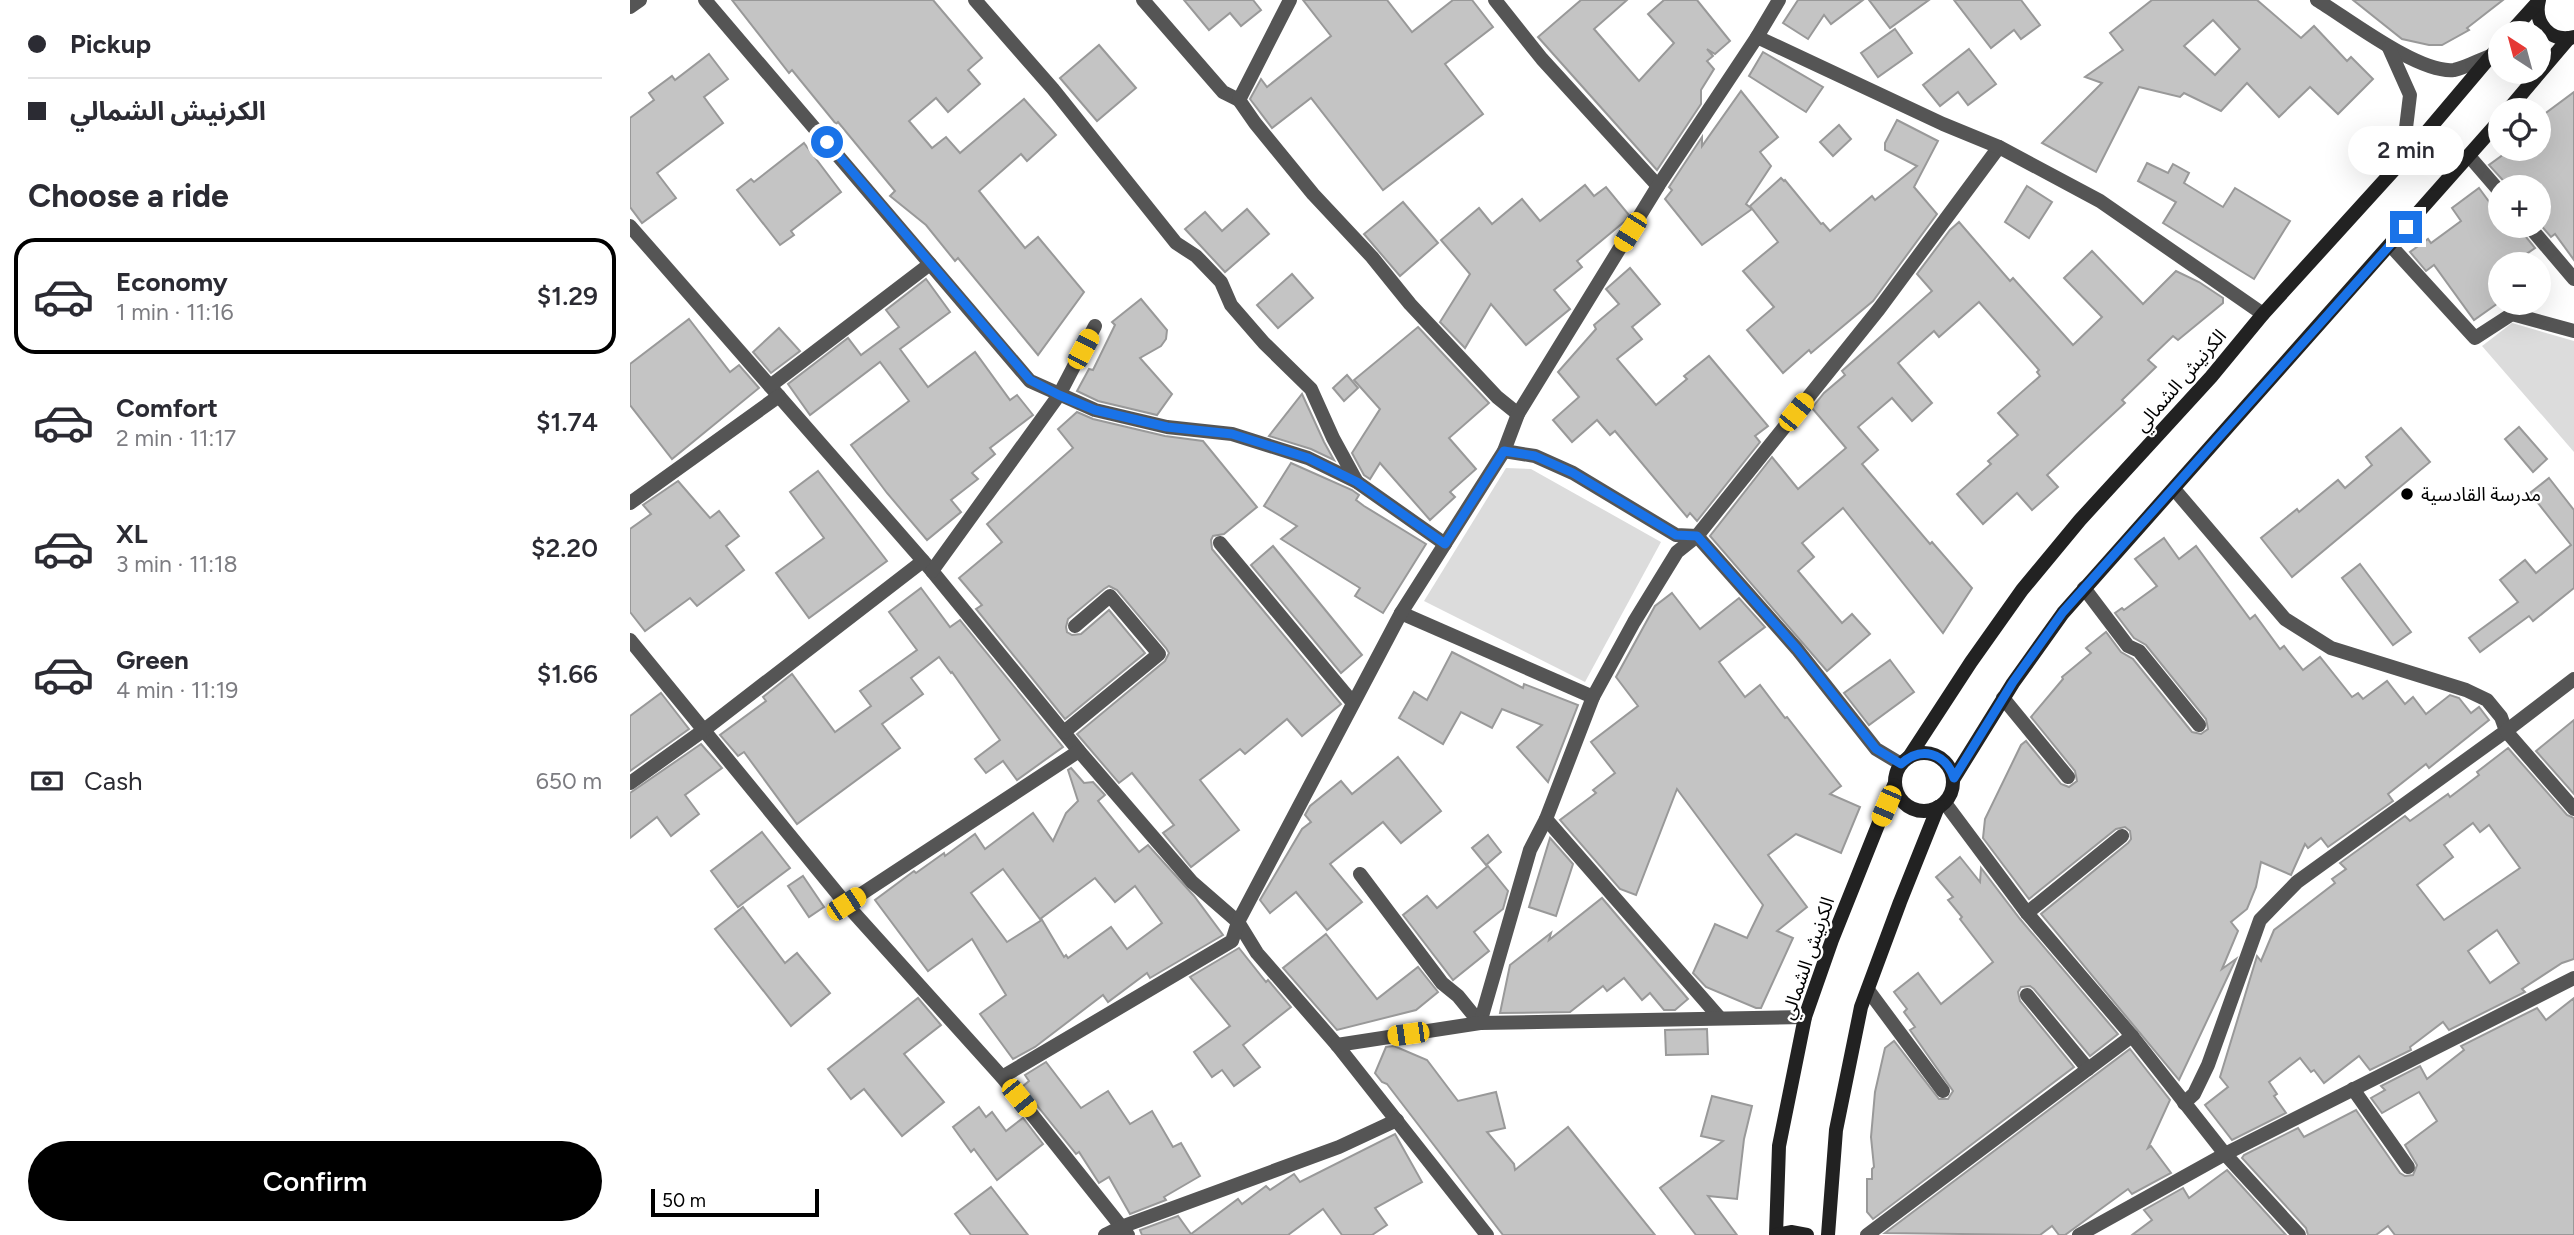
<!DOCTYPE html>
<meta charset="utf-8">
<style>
:root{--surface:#fff;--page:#f7f7f7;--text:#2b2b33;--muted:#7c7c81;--line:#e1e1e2;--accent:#000}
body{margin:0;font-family:Figtree,"Noto Sans Arabic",sans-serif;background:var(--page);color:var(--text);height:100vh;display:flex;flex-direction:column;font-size:26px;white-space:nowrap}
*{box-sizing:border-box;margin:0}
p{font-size:23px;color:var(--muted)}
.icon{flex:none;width:38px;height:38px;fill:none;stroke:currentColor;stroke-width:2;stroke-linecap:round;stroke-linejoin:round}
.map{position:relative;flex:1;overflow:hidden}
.panel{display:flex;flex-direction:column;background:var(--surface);width:630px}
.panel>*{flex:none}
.hud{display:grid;align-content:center;height:154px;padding:0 28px;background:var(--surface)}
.needle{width:46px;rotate:324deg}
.controls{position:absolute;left:1858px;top:21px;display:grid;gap:14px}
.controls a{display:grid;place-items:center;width:63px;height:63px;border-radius:50%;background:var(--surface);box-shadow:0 7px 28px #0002;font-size:35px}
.scale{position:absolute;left:21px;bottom:18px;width:168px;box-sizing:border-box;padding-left:7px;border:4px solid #000;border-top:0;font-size:19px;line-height:24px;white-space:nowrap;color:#000;-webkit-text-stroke:5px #fff;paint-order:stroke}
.end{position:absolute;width:32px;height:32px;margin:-16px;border:9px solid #1a73e8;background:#fff;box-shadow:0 0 0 4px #fff}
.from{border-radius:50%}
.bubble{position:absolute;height:49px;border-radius:24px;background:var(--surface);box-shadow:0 7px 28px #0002;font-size:23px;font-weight:600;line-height:49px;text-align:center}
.car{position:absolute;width:21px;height:42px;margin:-21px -10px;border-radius:9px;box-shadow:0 0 5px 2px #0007;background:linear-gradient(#f5c518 24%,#345 0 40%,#f5c518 0 76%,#345 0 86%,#f5c518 0)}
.hud b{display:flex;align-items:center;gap:24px;height:66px;font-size:26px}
.hud b+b{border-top:2px solid var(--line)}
.hud i{width:18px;height:18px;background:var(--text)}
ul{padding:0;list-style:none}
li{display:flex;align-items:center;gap:21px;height:116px;margin:0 14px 10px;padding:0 14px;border:4px solid transparent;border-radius:21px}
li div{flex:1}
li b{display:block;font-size:26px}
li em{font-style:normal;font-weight:600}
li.on{border-color:var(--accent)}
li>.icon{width:63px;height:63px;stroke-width:1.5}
h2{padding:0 28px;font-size:32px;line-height:84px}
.pay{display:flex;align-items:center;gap:18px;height:77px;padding:0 28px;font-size:26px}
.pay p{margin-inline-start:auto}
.cta{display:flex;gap:14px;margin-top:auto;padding:14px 28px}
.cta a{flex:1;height:80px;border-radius:42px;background:var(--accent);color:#fff;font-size:28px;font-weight:600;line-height:80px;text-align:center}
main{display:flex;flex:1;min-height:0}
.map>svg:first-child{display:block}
.green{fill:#dcdcdc}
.building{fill:#c4c4c4;stroke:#999;stroke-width:2;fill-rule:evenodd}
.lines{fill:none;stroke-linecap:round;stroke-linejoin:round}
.street{stroke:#555;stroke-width:14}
.secondary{stroke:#222;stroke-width:14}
.route{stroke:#1a73e8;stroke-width:9}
.poi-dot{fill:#000;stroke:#fff;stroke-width:2.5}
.labels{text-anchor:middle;stroke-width:5;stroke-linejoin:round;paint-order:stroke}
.street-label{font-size:19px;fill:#000;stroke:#fff}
.poi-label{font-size:19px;fill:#000;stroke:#fff;text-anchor:start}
</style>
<main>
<section class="panel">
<div class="hud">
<b><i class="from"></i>Pickup</b>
<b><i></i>الكرنيش الشمالي</b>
</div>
<h2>Choose a ride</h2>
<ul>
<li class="on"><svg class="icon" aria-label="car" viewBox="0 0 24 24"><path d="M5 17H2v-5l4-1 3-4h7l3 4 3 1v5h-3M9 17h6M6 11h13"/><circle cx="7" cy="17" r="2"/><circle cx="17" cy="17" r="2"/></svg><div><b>Economy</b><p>1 min · 11:16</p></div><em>$1.29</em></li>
<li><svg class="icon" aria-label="car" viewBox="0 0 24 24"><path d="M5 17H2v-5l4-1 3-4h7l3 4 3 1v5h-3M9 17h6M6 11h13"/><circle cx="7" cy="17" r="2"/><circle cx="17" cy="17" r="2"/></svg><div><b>Comfort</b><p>2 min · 11:17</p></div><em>$1.74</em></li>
<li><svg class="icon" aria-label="car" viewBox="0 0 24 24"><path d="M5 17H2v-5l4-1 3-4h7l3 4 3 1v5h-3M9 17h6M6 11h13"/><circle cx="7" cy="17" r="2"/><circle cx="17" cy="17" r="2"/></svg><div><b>XL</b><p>3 min · 11:18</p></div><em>$2.20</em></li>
<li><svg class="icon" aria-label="car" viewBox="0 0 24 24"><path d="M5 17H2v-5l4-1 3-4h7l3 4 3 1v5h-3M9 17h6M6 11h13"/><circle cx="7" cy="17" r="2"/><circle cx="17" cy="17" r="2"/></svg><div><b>Green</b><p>4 min · 11:19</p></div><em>$1.66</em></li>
</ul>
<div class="pay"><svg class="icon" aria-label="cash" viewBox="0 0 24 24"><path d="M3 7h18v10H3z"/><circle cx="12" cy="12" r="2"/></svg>Cash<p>650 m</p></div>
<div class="cta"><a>Confirm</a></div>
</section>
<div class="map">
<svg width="1944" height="1235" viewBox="0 0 1944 1235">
<rect width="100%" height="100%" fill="#fff"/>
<g class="green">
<polygon points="1882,323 1944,341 1944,452 1852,346"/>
<polygon points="876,468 901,469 1031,542 955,682 794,601"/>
</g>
<g class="building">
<polygon points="102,0 303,0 352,58 338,70 350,84 318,112 306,98 279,121 302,148 316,137 330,153 394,99 426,135 397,161 391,154 349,191 395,248 408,237 454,292 408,355 328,258 325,261 296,225 260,196 265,191 208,122 206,124 162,70 159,73"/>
<polygon points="554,0 623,0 631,10 611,26 600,13 579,30"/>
<polygon points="673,0 757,0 782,32 823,0 842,0 863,27 815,64 853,114 753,190 681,98 642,128 620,99 631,79 637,87 701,36"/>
<polygon points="951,0 997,0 964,29 1009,81 1044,43 1018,14 1034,0 1067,0 1100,41 1085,54 1077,49 1083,56 1077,61 1084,69 1071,90 1071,104 1027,170 908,37"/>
<polygon points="1168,0 1233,0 1201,24 1194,15 1178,39 1153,23"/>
<polygon points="1239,0 1299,0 1260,28"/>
<polygon points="1324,0 1391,0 1410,25 1391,39 1384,30 1361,48"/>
<path d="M1522,0H1627L1671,38L1684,26L1717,61L1721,57L1743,79L1708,114L1680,87L1649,117L1617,83L1591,111L1554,93L1550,97L1509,87L1466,172L1412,143L1472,83L1455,77L1493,50L1480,33ZM1583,20L1610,49L1585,75L1554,46Z"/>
<polygon points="1723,0 1873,0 1837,28 1839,30 1812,45 1799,45 1772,39"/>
<polygon points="1265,29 1282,53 1248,77 1231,53"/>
<polygon points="469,45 506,88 467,121 430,78"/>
<polygon points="1339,49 1366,84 1338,105 1328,92 1310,106 1293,85"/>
<polygon points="1133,52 1193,87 1176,112 1119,76"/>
<polygon points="79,54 98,79 74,97 93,123 27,173 46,198 12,223 0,207 0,118 24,100 19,93 42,76 45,80"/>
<polygon points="1111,91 1148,137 1130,152 1141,166 1116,204 1122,209 1072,245 1035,199 1042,190 1039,187 1072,137 1072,146"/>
<polygon points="1944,92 1944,260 1925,234 1921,237 1909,223 1909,187 1879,187 1859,165 1881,149 1909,149 1909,118"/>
<polygon points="1267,120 1308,141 1284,187 1307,214 1243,301 1181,353 1179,350 1153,373 1117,330 1144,307 1113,271 1148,242 1120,206 1151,178 1154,181 1155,180 1191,224 1193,223 1200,231 1242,196 1245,200 1287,166 1255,150 1255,143"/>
<polygon points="1209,125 1221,139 1203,156 1190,142"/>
<polygon points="174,143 211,192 161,231 164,235 150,245 107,190 121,179 124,182"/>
<polygon points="1517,163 1538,173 1543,164 1559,173 1554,183 1593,207 1605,188 1660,221 1624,279 1533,223 1546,202 1508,181"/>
<polygon points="955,185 964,196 976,187 999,215 995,221 947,261 952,267 924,290 940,309 896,345 861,304 835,348 810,322 840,274 811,240 849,208 862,224 892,199 910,221"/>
<polygon points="1397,186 1422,202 1399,238 1375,222"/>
<polygon points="1849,188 1871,218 1871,226 1890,226 1892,232 1905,248 1895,255 1902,264 1871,264 1871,301 1844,320 1804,265 1796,271 1780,252 1798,239 1801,243 1831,221 1822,208"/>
<polygon points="773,202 808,243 770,276 734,234"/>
<polygon points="617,209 639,234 595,272 555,229 575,212 592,231"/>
<polygon points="1329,222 1380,281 1383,278 1443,345 1472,317 1434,278 1462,251 1513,304 1546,271 1569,282 1593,298 1593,303 1548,340 1543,336 1518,360 1526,367 1492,400 1495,403 1417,475 1428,487 1402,510 1387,493 1353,524 1327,494 1361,464 1358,461 1388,435 1368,413 1410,376 1407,372 1409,370 1349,302 1309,337 1304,331 1268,363 1302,403 1282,421 1262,398 1228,427 1248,450 1232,464 1300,544 1302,542 1342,588 1313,633 1213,508 1172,543 1184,557 1168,571 1212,623 1222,614 1240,634 1197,671 1080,536 1142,457 1168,489 1216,448 1182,408 1194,393 1215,375 1212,371 1302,291 1287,274 1320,230"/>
<polygon points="1000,268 1030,304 1002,327 1012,339 987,359 1026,405 1057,379 1054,376 1079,356 1138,426 1125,436 1130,442 1067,521 1060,513 1057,517 985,431 980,435 967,420 942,442 923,420 949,397 928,372 966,329 964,325 989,304 976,289"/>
<polygon points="662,274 683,298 648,328 627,305"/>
<polygon points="296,279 320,312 270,349 298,387 345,352 380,400 387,395 403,415 360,448 365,454 342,473 348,479 321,500 331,512 297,540 257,493 221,445 279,401 250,362 180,415 158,384 218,338 231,355 269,327 256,310"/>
<polygon points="511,299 537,330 536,339 531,346 510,358 542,394 527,415 468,401 447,391 459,369 463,370 485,325 482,322"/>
<polygon points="59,319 100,372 109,365 129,388 42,459 0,405 0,364"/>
<polygon points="788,327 859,403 819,438 846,469 820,492 825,497 800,520 750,463 740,479 734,475 722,453 750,409 724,380"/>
<polygon points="149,328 170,351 141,373 123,352"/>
<polygon points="717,375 728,388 714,401 703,388"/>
<polygon points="672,394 694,442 704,460 681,449 639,436"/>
<polygon points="447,412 463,419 535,436 573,441 627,507 594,534 583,536 581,540 582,549 711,704 672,736 657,719 615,754 610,749 570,780 609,830 561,867 533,833 544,825 502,773 489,783 447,734 535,661 539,653 536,648 487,590 479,586 474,589 438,619 436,627 437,632 442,635 451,634 479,610 515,653 435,719 346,609 352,605 329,578 372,542 357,524 443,448 428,429"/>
<polygon points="1889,427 1917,459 1903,472 1875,439"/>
<polygon points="1771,428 1800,462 1662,577 1631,538 1667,509 1669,512 1708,480 1715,488 1742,465 1736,457"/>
<polygon points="661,463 722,490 729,495 726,500 734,506 796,544 753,613 725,596 730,588 651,539 667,526 634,506"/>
<polygon points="188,471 257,561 179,618 146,573 194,538 160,492"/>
<polygon points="1919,478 1944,510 1944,588 1903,621 1899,616 1850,652 1839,638 1888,602 1870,580 1895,560 1906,573 1941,545 1900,493"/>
<polygon points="48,481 80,518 89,511 109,536 96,546 114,570 67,606 60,598 15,631 0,612 0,529 21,514 13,505"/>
<polygon points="1534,538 1549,559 1566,546 1620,619 1625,615 1650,649 1654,646 1673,670 1690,657 1722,697 1728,693 1733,699 1757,681 1775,704 1783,697 1796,714 1820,695 1829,698 1841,713 1849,707 1859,720 1799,768 1796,764 1758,794 1763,801 1698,847 1691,838 1678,848 1675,844 1661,875 1631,862 1626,887 1617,909 1601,922 1608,931 1592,969 1606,959 1549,1080 1411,914 1498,843 1501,839 1500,831 1495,827 1486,829 1399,899 1353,838 1355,819 1391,745 1396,741 1431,784 1439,787 1447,781 1445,771 1401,717 1433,679 1432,677 1461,653 1456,648 1476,632 1491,652 1503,659 1562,732 1571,734 1578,729 1576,719 1516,645 1504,638 1485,613 1492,608 1494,610 1527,586 1505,559"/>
<polygon points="643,546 732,655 711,673 621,565"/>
<polygon points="1730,564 1781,632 1763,645 1712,578"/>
<polygon points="291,588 320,627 330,620 433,747 387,780 373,761 356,773 345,759 370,740 322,672 321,673 309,657 281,678 293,694 252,724 270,748 167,824 114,752 108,756 90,735 136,701 133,697 162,674 205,732 241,706 230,691 287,650 259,612"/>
<polygon points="1042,593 1070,629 1109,598 1135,627 1089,662 1115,697 1130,685 1155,718 1157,717 1211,786 1200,794 1230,807 1211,853 1166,834 1138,855 1177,907 1147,931 1163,938 1131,1008 1126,1008 1076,987 1063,973 1085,924 1117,938 1133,905 1047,789 1006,895 990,889 930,820 966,793 963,790 985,773 961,742 1008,706 986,677 1025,606"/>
<polygon points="822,652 893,688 894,684 948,705 918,782 887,747 912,725 872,709 862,728 831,712 813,744 769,718 784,692 797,700"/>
<polygon points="1260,660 1284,692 1239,725 1214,693"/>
<polygon points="31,693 59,729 0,771 0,716"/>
<polygon points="1944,720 1944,794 1906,751"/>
<polygon points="71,744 92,768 55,795 69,814 41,836 27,817 0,838 0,793"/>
<path d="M1878,748L1937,815L1944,818V959L1932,963L1892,989L1895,992L1819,1030L1813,1022L1780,1047L1781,1050L1740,1070L1729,1056L1694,1083L1684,1070L1681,1072L1670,1058L1639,1082L1647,1094L1644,1096L1656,1113L1602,1140L1575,1105L1598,1087L1590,1077L1627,956L1631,961L1644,930L1705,883L1702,879L1716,869L1710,863L1775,816L1780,821L1818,794L1820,797L1849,775L1847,772ZM1843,823L1850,832L1859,825L1890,868L1814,920L1787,885L1823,857L1814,845ZM1867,930L1889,963L1860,983L1838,951Z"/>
<polygon points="768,757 811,811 771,843 753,822 700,864 732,902 697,930 666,892 640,913 630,900 672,829 681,822 675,815 680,806 711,781 722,794"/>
<path d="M441,768L454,783L463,782L475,795L468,801L509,852L518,845L564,896L593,935L520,978L517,973L478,1002L473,995L405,1047L383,1059L350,1014L376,995L342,939L298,971L245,900L284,871L286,873L314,853L315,856L345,834L355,849L403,813L423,841L436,813L448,801L438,770ZM373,869L410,919L465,878L485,902L505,886L532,923L497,949L481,927L438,958L436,955L434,957L412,920L377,942L341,893Z"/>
<polygon points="132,832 160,868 108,907 81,871"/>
<polygon points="858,835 871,852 856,865 842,848"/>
<polygon points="920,838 943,864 926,916 899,907"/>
<polygon points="1330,857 1350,882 1351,868 1390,919 1488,1034 1460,1056 1404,989 1400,986 1391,987 1388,992 1390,1001 1444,1067 1243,1219 1237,1212 1237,1179 1242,1179 1242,1169 1244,1167 1241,1137 1245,1092 1255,1048 1264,1041 1309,1099 1318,1099 1323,1091 1280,1030 1285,1027 1274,1012 1277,1009 1264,992 1288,973 1311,1004 1363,962 1330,919 1332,917 1318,900 1323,897 1306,877"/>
<polygon points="858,866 878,891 873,909 844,932 859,951 823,980 773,915 797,896 807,908"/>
<polygon points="173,876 194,907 179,917 158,886"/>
<polygon points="972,898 1058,999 1045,1010 1034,1010 1020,993 1012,1000 994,978 977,991 973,986 940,1012 870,1013 880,965 921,933 919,940"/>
<polygon points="113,907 155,963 167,953 200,993 161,1026 85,929"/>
<polygon points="696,934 747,999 788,967 808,992 786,1010 707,1030 653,968"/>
<polygon points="609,948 636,982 638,980 661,1007 613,1045 630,1067 604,1086 592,1070 582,1077 564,1052 600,1026 560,977"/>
<polygon points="288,998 311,1025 274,1054 314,1102 272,1136 234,1089 221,1099 198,1069"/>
<polygon points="1944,998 1944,1235 1765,1235 1758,1226 1746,1235 1678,1235 1676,1228 1612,1158 1614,1155 1668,1128 1674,1137 1726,1110 1770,1173 1775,1176 1783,1175 1787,1165 1775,1145 1807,1121 1789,1092 1752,1113 1741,1098 1755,1090 1751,1086 1790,1066 1797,1079 1834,1050 1831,1046 1907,1008 1916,1020"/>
<polygon points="1077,1029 1078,1054 1036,1055 1035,1030"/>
<polygon points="764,1046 797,1060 828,1101 866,1092 875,1128 857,1132 884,1164 885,1170 938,1127 1025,1235 873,1235 757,1084 752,1082 745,1073 756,1047"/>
<polygon points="1500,1049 1540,1100 1518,1148 1521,1146 1541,1173 1502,1194 1498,1189 1435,1235 1429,1235 1422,1226 1410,1235 1255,1233"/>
<polygon points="416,1062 451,1108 478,1091 500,1124 522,1111 543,1147 551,1143 570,1176 534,1197 536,1200 500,1214 479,1177 469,1183 449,1152 446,1154 392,1087 399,1081 395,1075"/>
<polygon points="1082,1096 1122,1106 1114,1139 1107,1199 1078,1196 1107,1235 1066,1235 1030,1188 1093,1141 1071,1136"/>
<polygon points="349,1107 356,1117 362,1112 376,1131 393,1118 413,1144 367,1180 344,1149 341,1152 323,1127"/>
<polygon points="765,1134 792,1182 745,1208 757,1225 742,1235 712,1235 693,1209 658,1235 512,1235 510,1230 548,1216 561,1234 608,1199 612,1204 636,1186 640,1190 664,1174 670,1182"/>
<polygon points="1597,1170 1656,1235 1502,1235 1522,1220 1514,1210 1553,1188 1559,1198"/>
<polygon points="361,1187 398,1235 341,1235 325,1214"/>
</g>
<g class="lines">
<g class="street">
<polyline points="75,0 400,381 465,410 537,427 602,434 678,458 727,482 815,544"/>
<polyline points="345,0 423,89 546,243 566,256 591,282 601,305 634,343 681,389 703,438 727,482"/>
<polyline points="513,0 593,92 609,100 625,123 683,194 742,257 780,304 867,397 888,414"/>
<polyline points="865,0 912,59 1028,186"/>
<path d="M1687,0C1717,18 1789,74 1824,70C1835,68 1849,60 1860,56"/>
<polyline points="0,7 10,0"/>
<polyline points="1127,37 1149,0"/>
<polyline points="1759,48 1780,95 1772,161"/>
<polyline points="609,100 660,0"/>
<polyline points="1839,156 1871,193"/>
<polyline points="0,226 302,571 449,751 562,882 608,922 627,953 707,1045 857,1235"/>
<polyline points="1899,226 1944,279"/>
<polyline points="1760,245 1845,338 1882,314 1944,331"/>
<polyline points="140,386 300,264"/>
<polyline points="874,451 905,456 943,473 1046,535 1067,536 1167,649 1246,749 1271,764"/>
<polyline points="1544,489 1655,619 1701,648 1836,690 1857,700 1871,717 1876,731 1667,882 1630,920 1578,1065 1564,1094 1554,1103"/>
<polyline points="0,503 149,396"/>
<polyline points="590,543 723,703"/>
<polyline points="302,571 429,395 465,326"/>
<polyline points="1454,588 1498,646 1509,651 1569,725"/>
<polyline points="771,613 963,697"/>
<polyline points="0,640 216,904 372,1077 498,1235"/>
<polyline points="1944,679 1876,731 1944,809"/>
<polyline points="1373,698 1438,777"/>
<polyline points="434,732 529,654 480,596 445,626"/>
<polyline points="0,783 74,730 293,561"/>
<polyline points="1315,803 1397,913 1502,1036 1595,1154 1669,1235"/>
<polyline points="916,819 1089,1017"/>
<polyline points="730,874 812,983 828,996 850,1023"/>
<polyline points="216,904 449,751"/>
<polyline points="1397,913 1492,836"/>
<polyline points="1238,990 1313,1091"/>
<polyline points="1397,995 1458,1069"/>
<polyline points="850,1023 900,850 916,819 963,697 1004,622 1047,552 1067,536 1249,309 1369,147"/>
<polyline points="707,1045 850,1023 1175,1017"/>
<polyline points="372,1077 602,941 608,922 771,613 874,451 888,414 1028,186 1127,37 1313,124 1369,147 1470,201 1633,314"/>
<polyline points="1723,1089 1778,1167"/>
<polyline points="475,1235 491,1227 709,1147 767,1120"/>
<polyline points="1237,1235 1502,1036"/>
<polyline points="1449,1235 1595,1154 1944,978"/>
</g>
<g class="secondary">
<path d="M1909,0C1903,23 1920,43 1944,37"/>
<polyline points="1880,33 1908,2"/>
<polyline points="1878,110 1939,38"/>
<circle cx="1294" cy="782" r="29"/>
<polyline points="1279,757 1341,662 1392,590 1450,520 1581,377 1633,314 1772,161 1871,44"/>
<polyline points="1324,778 1383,683 1433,613 1871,119"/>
<polyline points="1146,1235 1149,1146 1175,1017 1202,940 1264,785"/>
<polyline points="1146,1235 1161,1232 1177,1235"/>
<polyline points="1198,1235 1206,1130 1231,1007 1270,902 1308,807"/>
</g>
</g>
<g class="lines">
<path class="route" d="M197,142L400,380L429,395L465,410L537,427L602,434L678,458L727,482L815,544L874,451L905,456L943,473L1046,535L1067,536L1167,649L1246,749L1271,764C1291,746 1315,752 1324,778L1383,682L1433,612L1776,227"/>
</g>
<circle class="poi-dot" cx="1777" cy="494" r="7"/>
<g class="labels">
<g class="street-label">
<text transform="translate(1550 380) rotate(-49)" y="7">الكرنيش الشمالي</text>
<text transform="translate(1177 958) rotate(-71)" y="7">الكرنيش الشمالي</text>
</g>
<g class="poi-label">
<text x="1791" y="501">مدرسة القادسية</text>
</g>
</g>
</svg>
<div class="controls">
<a><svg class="needle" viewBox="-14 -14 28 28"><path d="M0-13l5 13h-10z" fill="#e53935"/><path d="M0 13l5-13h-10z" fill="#7c7c81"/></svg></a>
<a><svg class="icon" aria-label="locate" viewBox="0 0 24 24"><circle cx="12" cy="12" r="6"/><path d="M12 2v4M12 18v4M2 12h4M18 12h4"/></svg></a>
<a>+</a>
<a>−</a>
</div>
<div class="scale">50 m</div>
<i class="end from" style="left:197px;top:142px"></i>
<i class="end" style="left:1776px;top:227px"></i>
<div class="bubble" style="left:1718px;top:126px;width:116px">2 min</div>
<i class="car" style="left:1000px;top:232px;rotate:212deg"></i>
<i class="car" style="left:453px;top:349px;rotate:28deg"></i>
<i class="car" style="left:1166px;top:412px;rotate:39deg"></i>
<i class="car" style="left:1256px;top:806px;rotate:203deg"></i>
<i class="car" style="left:216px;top:904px;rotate:57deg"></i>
<i class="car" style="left:778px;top:1034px;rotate:262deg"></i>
<i class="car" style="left:389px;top:1098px;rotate:141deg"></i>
</div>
</main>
